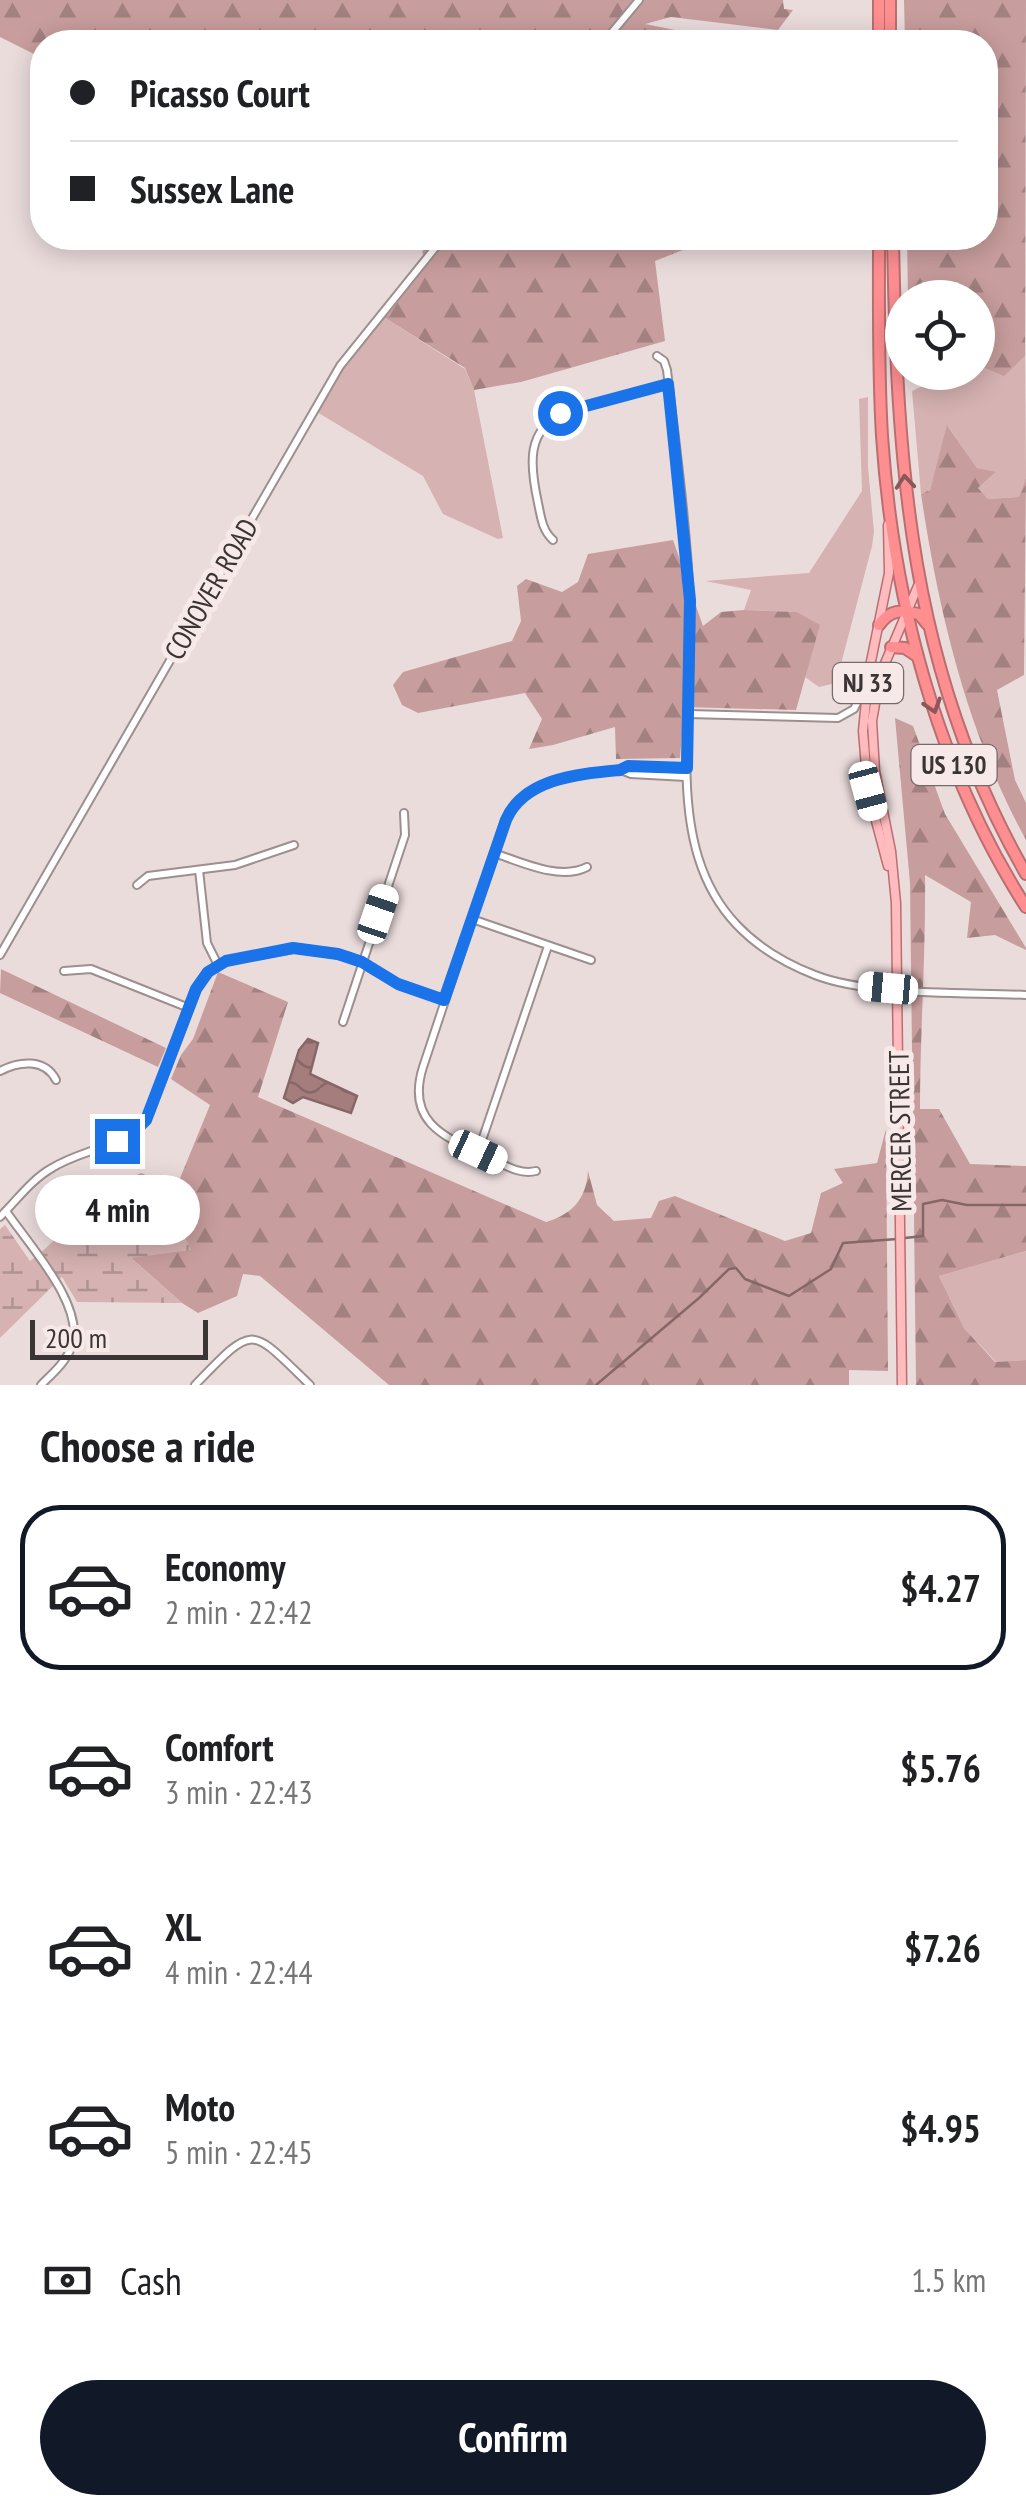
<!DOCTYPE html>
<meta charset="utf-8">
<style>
:root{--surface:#fff;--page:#f2f2f2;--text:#202124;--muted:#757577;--line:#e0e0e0;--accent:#111827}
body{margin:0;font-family:"PT Sans Narrow",sans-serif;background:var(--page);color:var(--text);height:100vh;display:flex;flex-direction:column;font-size:38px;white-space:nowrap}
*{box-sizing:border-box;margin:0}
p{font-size:32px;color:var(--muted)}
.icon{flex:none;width:55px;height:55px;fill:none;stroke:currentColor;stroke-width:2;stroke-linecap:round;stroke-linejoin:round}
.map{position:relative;height:1385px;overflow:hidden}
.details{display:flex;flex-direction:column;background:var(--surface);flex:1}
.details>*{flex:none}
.guide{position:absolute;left:30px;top:30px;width:968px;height:220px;border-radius:40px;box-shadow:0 5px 25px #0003;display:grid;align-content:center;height:220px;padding:0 40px;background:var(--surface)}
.tools{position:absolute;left:885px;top:280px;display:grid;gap:20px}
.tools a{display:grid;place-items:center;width:110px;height:110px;border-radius:50%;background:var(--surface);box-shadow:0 5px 25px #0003;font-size:50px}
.scale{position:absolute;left:30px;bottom:25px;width:178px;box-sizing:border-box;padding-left:10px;border:5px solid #3a3434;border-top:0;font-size:28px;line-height:35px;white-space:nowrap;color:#3a3434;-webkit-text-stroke:8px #f8e9e9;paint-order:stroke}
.end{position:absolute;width:45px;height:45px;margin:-22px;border:12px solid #1a73e8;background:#fff;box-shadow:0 0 0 5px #fff}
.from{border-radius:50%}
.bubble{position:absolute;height:70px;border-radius:35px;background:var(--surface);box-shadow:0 5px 25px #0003;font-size:32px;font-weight:700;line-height:70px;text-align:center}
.car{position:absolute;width:30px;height:60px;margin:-30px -15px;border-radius:12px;box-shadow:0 0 8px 2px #0007;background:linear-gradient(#fff 24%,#345 0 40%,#fff 0 76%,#345 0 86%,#fff 0)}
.guide b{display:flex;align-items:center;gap:35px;height:95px;font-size:38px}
.guide b+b{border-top:2px solid var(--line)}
.guide i{width:25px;height:25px;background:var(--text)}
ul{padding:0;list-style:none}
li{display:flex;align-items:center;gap:30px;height:165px;margin:0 20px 15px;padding:0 20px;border:5px solid transparent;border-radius:40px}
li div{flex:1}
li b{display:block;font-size:38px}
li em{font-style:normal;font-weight:700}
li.current{border-color:var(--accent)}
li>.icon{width:90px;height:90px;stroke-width:1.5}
h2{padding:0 40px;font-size:45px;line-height:120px}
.pay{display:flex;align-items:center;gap:25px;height:110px;padding:0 40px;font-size:38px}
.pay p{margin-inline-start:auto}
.cta{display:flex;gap:20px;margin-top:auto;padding:20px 40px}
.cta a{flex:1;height:115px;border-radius:60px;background:var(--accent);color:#fff;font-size:40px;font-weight:700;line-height:115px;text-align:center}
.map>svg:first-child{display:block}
.grass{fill:#d6b2b2}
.forest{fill:url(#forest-firs)}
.wetland{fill:url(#wetland-marsh)}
.water{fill:url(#water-waves);stroke:#866767;stroke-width:2.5}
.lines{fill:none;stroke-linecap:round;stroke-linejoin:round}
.stream{stroke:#866767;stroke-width:2.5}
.minor-casing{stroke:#9d8f8f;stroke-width:10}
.major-casing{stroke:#ba6e70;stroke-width:11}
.highway-casing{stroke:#ba6e70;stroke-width:14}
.minor{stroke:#fff;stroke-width:6}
.major{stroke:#ffbbbd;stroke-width:8}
.highway{stroke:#ff8e91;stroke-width:10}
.oneway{stroke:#895859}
.route{stroke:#1a73e8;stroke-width:12}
.labels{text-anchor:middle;stroke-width:10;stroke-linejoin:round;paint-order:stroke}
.shield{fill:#f8e9e9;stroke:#736a6a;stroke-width:2.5}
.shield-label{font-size:25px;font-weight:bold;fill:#3a3434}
.street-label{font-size:28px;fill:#3a3434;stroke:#f8e9e9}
</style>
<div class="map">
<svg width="1026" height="1385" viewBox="0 0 1026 1385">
<defs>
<pattern id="forest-firs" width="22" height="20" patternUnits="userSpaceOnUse" patternTransform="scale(2.5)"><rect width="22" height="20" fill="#c89d9d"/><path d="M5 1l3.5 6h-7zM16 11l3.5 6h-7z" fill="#a38181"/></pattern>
<pattern id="wetland-marsh" width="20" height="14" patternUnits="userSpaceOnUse" patternTransform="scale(2.5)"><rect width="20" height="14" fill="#d6b2b2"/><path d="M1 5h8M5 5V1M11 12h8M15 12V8" fill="none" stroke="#af9292"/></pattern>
<pattern id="water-waves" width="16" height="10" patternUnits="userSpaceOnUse" patternTransform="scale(2.5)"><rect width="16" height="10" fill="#a67d7d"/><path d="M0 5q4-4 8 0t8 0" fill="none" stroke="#886767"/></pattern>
</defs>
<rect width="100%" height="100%" fill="#ebdcdc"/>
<g class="grass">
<polygon points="382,316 465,369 474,390 503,538 498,539 443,514 423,476 317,412 355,349"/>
<polygon points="1025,356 1026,477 1019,497 988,499 978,488 995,473 977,468 948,426 930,490 921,494 912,391 927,384 933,373 978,372 978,365 1004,375"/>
<polygon points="868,397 868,467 874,532 872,546 836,683 819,687 805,677 819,625 797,612 744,610 751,590 705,581 809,573 862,491 859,399"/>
<polygon points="1026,1251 1026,1360 996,1362 964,1328 939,1276"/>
</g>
<g class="forest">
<polygon points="0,0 783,0 784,9 793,10 778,30 671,17 645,24 735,42 42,42 42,58 0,37"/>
<polygon points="904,0 1026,0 1025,356 1004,376 978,365 978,298 908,297 907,238 985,238 985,42 905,42"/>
<polygon points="431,238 713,238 655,261 665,341 521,382 474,390 465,368 382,316 428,262 422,252"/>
<path d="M947,425L977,468L996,472L978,488L988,499L1019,497L1026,477L1024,675L997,690L1015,780L1026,803V840C967,732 939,614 921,494L930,490Z"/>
<polygon points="673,540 703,626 721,612 744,610 797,612 820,625 796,710 684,707 680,758 616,759 615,727 553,745 529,749 542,719 525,693 418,713 402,705 393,685 403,672 512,641 521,621 517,586 526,579 562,592 578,582 588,554"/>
<path d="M895,718L913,726L945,814L1026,948V950L995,935L967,938L971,902L925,875C926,954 920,1031 920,1109H939L970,1164L1026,1166V1251L939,1276L964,1328L995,1362L1026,1360V1385H916L910,883Z"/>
<polygon points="1,969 166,1048 158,1067 0,993"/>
<path d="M218,972L288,1002L258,1097L546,1222C573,1214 586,1199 588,1171L597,1205L614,1221L651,1218L659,1201L675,1196L785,1241L811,1233L821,1193L843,1183L834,1169L877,1163L886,1129L888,1371L849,1370V1385H389L260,1276L243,1274L237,1296L198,1313L182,1303L130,1257L142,1238L85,1209L87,1199L141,1173L176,1188L210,1105L171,1079L181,1055L193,1039Z"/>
</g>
<path class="wetland" d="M77,1207L142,1238L180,1227L191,1250L131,1258L182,1303L77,1302L62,1277L0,1338V1229L5,1225L30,1261C50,1246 66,1230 77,1207Z"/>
<polygon class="water" points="308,1039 318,1043 310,1074 357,1096 351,1113 303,1097 293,1103 284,1098 299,1050"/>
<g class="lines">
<g class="stream">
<polyline points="905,1238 923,1236 923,1204 942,1200 967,1205 1026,1205"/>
<polyline points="596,1385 699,1298 729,1269 736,1268 745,1279 789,1296 831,1269 843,1243 897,1239"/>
</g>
<g class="minor-casing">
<g id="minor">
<polyline points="604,42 639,0"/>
<path d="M657,356L664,361L667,370C676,448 687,527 690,605C695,748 643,908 815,975C868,996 967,992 1026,995"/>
<path d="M553,540C542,530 541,517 538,503C530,466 525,429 566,411L668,384"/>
<polyline points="689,714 838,718 854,709 865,687"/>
<polyline points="621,770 631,774 686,777"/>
<path d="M494,853C521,862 560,881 587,867"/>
<polyline points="199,870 207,943 218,965"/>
<polyline points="137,885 148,876 235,865 294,845"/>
<polyline points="472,919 591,960"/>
<polyline points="0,955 340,366 443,238"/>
<polyline points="64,971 91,969 189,1008"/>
<polyline points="343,1022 405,835 404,813"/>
<path d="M0,1071C19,1061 45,1058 56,1080"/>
<polyline points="478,1152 548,946"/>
<path d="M536,1171C519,1175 505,1165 490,1158C447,1138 405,1124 423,1067L505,820C524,779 579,774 621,770L628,766L687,768"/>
<path d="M6,1211C28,1244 88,1308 71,1348C65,1363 52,1374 41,1385"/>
<path d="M0,1217C16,1201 32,1179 52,1168C85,1147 131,1148 151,1109L197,989L208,972L226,961L299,948L350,957L398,984L445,1000"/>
<path d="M195,1385C255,1323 249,1326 310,1385"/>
</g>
</g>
<g class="major-casing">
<g id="major">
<polyline points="888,525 889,573 869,671 863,731 868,791 888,866"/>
<polyline points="902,1385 896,903 891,851 875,771 872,721 880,675 918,586"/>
</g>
</g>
<g class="highway-casing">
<g id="highway">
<polyline points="879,0 879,42"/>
<polyline points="890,0 890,42"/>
<path d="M879,238C879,304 878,370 882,436C893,600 937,768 1026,907"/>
<path d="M893,238C897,466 909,670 1026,874"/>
<path d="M879,625C891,609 900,610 919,614L927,624"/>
<polyline points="891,647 905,648 917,656"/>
</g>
</g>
<use href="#minor" class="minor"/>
<use href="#major" class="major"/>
<use href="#highway" class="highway"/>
</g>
<defs><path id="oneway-chevron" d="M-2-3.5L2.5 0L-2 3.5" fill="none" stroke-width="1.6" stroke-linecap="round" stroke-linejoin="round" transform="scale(2.5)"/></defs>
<g class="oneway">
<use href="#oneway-chevron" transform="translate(905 482) rotate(-95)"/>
<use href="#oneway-chevron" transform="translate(933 706) rotate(72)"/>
</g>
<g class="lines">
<path class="route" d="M117,1141L134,1132L146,1120L196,989L208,972L226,961L293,948L338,954L362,962L398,984L444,1000L506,820C524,778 579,774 620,770L628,766L687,768L690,600L668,384L560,413"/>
</g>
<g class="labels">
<g class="shield">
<rect x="833" y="663" width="70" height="40" rx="8"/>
<rect x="911.5" y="745" width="85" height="40" rx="8"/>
</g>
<g class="shield-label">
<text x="868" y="692">NJ 33</text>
<text x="954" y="774">US 130</text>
</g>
<g class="street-label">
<text transform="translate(211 589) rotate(-60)" y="10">CONOVER ROAD</text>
<text transform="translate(900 1131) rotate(-91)" y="10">MERCER STREET</text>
</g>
</g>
</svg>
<div class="tools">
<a><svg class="icon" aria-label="locate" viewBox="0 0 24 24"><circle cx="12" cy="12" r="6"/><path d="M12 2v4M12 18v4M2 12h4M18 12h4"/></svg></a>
</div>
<div class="scale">200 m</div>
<i class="end from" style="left:560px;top:413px"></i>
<i class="end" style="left:117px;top:1141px"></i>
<div class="bubble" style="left:35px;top:1175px;width:165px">4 min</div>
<i class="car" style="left:868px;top:791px;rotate:165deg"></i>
<i class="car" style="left:378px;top:914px;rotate:19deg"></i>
<i class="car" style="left:888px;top:988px;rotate:275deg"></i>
<i class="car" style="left:478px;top:1152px;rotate:115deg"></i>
<div class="guide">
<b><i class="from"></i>Picasso Court</b>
<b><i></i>Sussex Lane</b>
</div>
</div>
<section class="details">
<h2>Choose a ride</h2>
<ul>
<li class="current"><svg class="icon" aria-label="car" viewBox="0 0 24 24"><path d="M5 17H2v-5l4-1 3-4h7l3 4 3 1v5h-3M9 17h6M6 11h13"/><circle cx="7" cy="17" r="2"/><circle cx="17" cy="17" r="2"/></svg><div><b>Economy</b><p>2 min · 22:42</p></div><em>$4.27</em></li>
<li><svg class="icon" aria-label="car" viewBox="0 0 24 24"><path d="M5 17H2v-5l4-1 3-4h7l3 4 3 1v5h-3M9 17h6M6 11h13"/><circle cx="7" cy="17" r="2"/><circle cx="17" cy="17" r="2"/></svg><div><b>Comfort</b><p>3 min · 22:43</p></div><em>$5.76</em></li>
<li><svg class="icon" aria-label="car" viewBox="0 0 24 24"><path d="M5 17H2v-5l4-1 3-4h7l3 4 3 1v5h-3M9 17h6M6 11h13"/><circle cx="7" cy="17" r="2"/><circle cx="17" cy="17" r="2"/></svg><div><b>XL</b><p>4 min · 22:44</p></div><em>$7.26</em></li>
<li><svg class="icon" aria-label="car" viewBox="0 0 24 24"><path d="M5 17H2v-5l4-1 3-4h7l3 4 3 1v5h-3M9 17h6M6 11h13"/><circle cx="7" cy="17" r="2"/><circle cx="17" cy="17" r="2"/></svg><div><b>Moto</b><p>5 min · 22:45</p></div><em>$4.95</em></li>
</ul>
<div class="pay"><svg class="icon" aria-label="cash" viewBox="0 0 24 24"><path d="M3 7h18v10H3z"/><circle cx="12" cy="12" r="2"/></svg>Cash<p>1.5 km</p></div>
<div class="cta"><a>Confirm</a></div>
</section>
